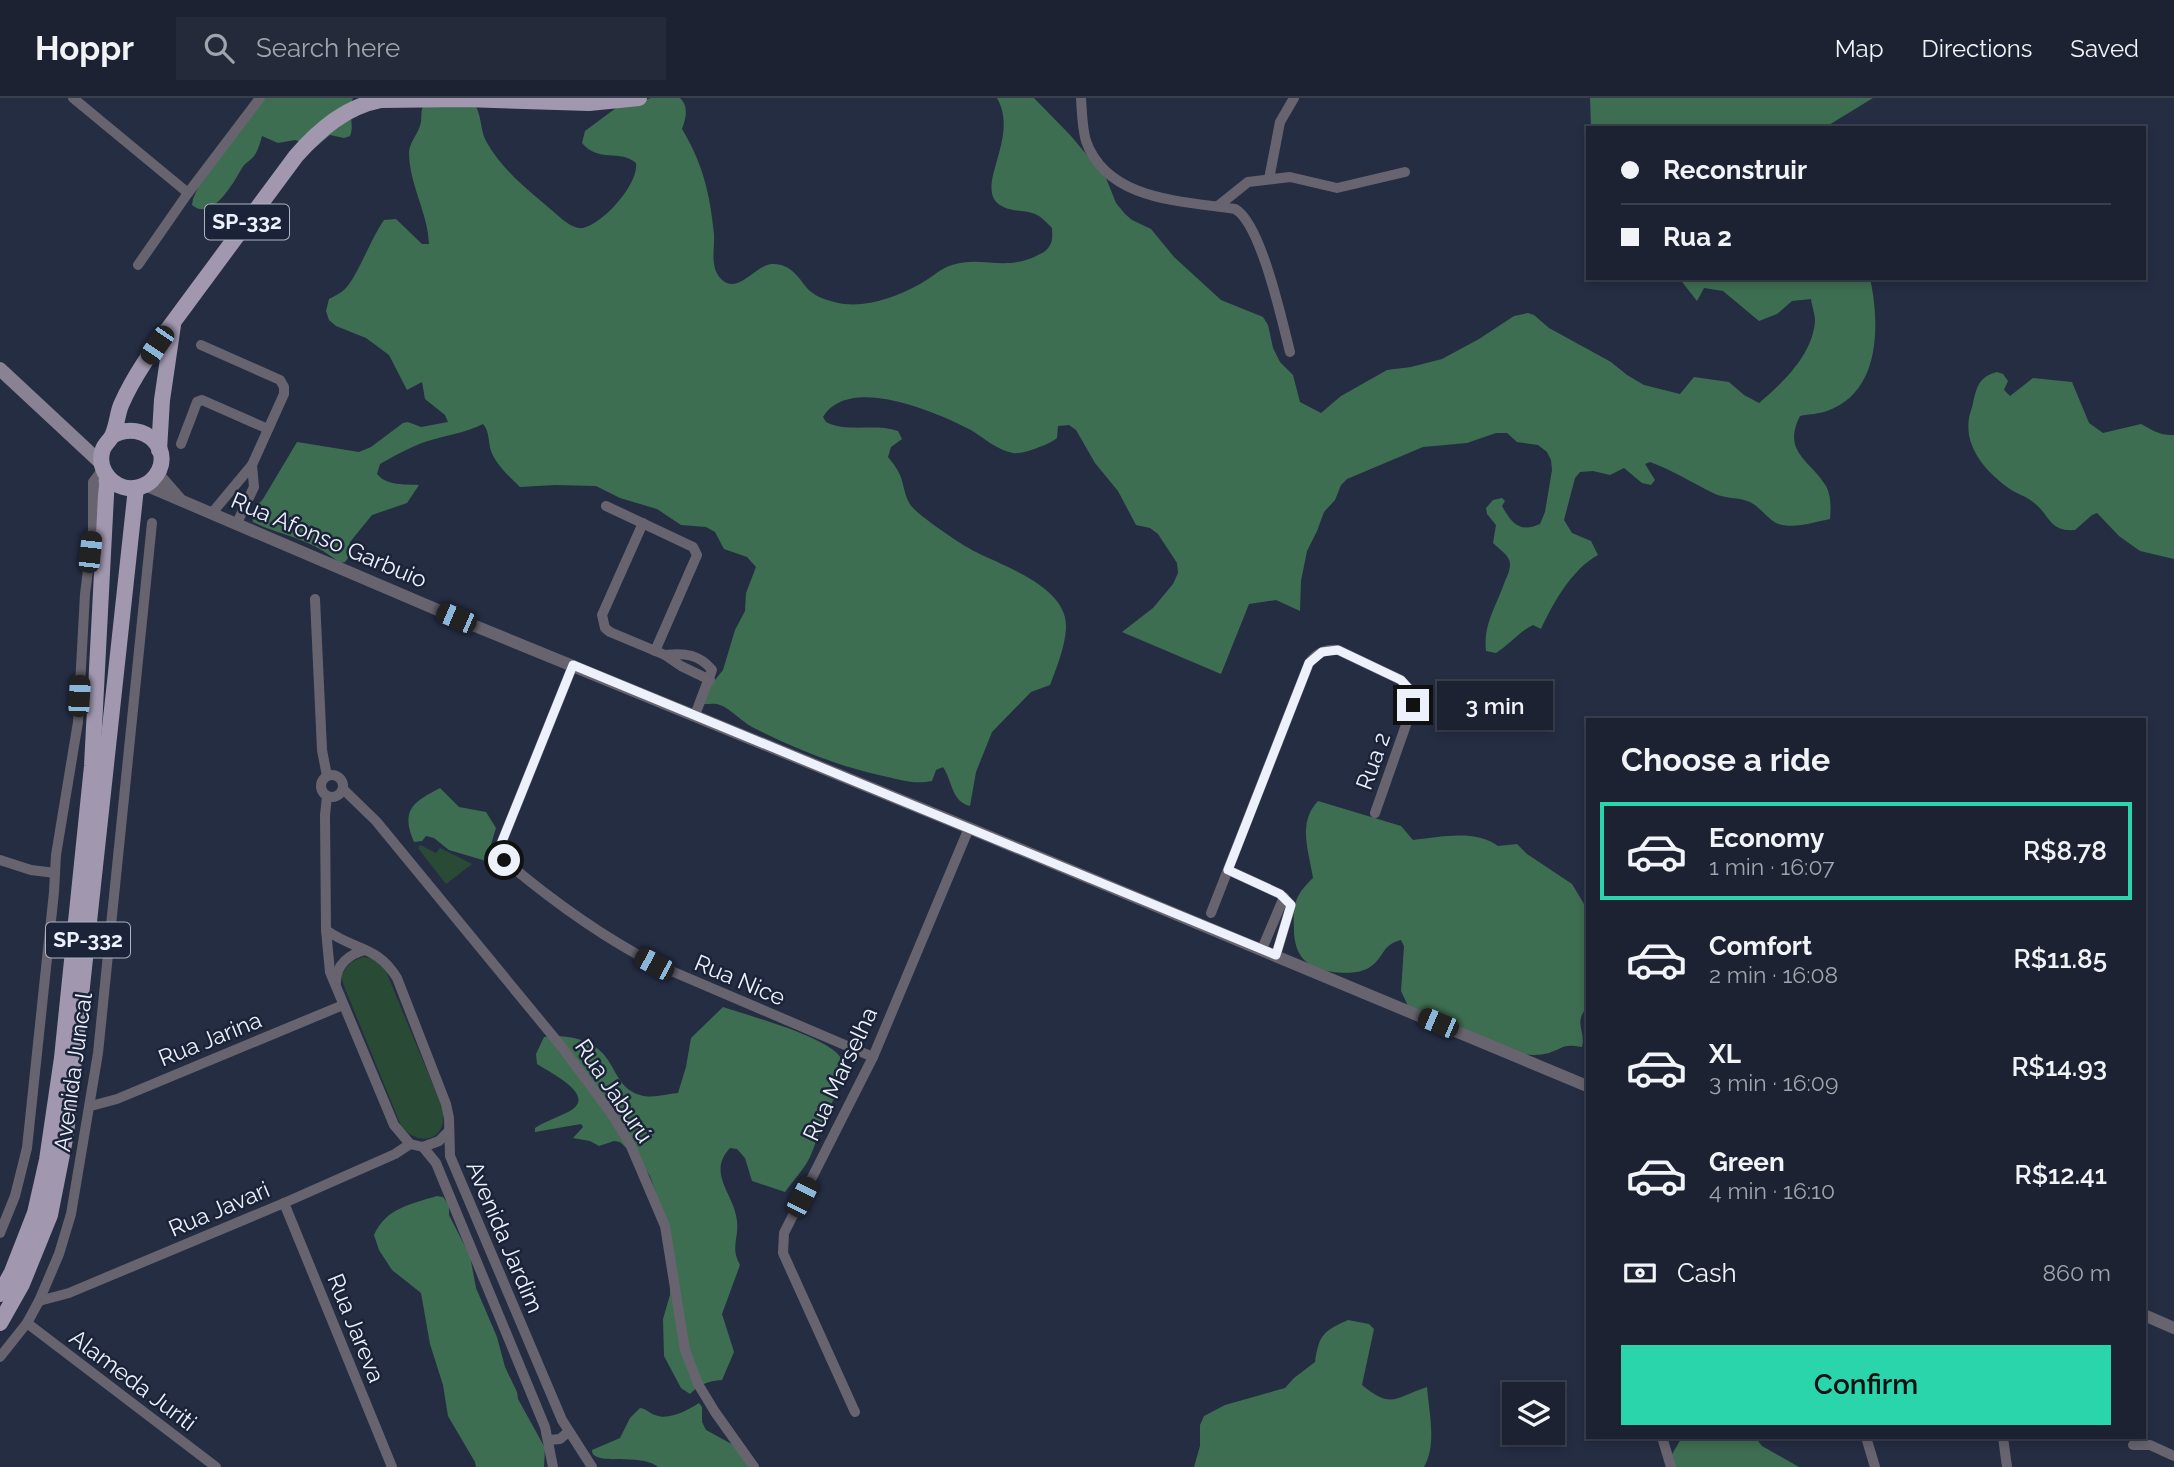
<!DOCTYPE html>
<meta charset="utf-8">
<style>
:root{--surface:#1c2232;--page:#252a3a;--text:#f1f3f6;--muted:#a0a4ac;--line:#3a3f4d;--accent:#2bd5ac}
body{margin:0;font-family:Raleway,sans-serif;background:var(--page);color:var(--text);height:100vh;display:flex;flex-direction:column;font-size:26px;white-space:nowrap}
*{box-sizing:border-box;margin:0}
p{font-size:23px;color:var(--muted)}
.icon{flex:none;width:38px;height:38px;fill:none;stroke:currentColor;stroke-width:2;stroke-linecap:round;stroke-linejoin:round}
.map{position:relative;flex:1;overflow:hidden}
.sheet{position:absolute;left:1586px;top:620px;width:560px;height:721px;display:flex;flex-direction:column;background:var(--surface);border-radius:0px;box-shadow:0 4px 10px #0003,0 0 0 2px var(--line)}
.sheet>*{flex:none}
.hud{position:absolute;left:1586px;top:28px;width:560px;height:154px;border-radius:0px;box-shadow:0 4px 10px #0003,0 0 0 2px var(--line);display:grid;align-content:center;height:154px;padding:0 35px;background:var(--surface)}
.buttons{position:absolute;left:1502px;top:1284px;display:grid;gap:14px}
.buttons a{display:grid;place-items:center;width:63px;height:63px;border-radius:0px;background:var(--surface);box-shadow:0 4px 10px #0003,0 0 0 2px var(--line);font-size:35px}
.end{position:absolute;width:32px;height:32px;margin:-16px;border:9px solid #ecf1fc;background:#111;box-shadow:0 0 0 4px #111}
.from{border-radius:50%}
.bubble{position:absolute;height:49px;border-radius:0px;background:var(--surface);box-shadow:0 4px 10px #0003,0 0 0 2px var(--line);font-size:23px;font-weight:600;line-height:49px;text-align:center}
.car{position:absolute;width:21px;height:42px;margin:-21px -10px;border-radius:9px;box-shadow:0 0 5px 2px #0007;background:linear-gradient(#222 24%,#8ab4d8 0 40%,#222 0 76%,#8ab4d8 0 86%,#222 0)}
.hud b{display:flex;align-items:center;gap:24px;height:66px;font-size:26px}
.hud b+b{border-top:2px solid var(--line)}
.hud i{width:18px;height:18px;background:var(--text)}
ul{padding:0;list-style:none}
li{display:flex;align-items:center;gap:21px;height:98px;margin:0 14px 10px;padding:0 21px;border:4px solid transparent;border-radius:0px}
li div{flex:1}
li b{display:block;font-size:26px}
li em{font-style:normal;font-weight:600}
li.active{border-color:var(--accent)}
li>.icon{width:63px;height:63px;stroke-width:1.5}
h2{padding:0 35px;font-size:32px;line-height:84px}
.pay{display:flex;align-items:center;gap:18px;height:77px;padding:0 35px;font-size:26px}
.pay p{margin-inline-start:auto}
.action{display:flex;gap:14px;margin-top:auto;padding:14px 35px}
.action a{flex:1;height:80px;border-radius:0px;background:var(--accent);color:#111;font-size:28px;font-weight:600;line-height:80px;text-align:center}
header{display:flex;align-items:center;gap:42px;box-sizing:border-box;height:98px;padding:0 35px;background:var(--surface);border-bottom:2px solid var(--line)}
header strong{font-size:33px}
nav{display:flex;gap:38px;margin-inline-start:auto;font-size:24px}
.search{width:490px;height:63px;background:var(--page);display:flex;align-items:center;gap:18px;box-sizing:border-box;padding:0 24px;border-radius:0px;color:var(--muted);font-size:26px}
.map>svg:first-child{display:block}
.green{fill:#294b36}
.forest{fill:#3e6e51}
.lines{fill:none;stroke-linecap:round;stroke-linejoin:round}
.minor{stroke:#68646f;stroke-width:10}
.tertiary{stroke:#68646f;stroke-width:12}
.secondary{stroke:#888294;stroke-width:14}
.primary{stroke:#a198b0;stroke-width:16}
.route{stroke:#ecf1fc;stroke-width:9}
.labels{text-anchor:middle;stroke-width:5;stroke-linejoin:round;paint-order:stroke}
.shield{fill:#1b2338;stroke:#adb3c1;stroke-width:2}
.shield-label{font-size:21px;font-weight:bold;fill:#ecf1fc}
.street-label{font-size:23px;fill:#ecf1fc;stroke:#1b2338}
</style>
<header>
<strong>Hoppr</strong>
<div class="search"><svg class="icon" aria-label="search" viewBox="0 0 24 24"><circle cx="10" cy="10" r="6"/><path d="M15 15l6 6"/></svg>Search here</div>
<nav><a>Map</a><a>Directions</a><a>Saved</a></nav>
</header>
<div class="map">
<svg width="2174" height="1369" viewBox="0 0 2174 1369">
<rect width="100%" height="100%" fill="#252d43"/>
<g class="green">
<polygon points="420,747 436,755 440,750 472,766 446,786 418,750"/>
<path d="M364,859L374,861L385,871L443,1011C447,1041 423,1050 402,1030L344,888L341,878C347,867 352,862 364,859Z"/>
</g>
<g class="forest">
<path d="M261,0H353C347,14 355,27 350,38L344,40L330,37L316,49L295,42L278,45L262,38C260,45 258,53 254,58C250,63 245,65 242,70C234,84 212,124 192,107L193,101L207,68Z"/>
<path d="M651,0H680C689,9 686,20 682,31C703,66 710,96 714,136C715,151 709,170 722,182C739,197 757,165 773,166C793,166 799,182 810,193C819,201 833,204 844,206C870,209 898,198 920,186C931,180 941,170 952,167C983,157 1006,175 1040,156C1045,154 1049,150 1051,145C1053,141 1052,134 1052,130C1046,124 1042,119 1035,116C1022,111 1003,115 994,101C982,79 1018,36 997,0H1034L1071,38L1106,80L1116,105L1125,116L1132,122L1151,131L1174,159L1221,202L1263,219L1268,227L1273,250L1280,264L1293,277L1300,304L1321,315L1341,298L1387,272L1411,269L1442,261L1479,241L1514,218L1528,215L1534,217L1549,230L1611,264L1627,277L1644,287L1680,296L1694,279L1729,284L1744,297L1759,305C1783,285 1813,256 1815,223C1815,216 1812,208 1811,201L1792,203L1777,216L1759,223L1723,193L1704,190L1697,203L1679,180H1870C1880,226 1881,294 1827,313C1819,316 1809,316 1800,318C1782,354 1809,361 1826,388C1831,397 1831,410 1830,421C1814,424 1792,432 1776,425C1767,420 1760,409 1750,404C1739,399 1725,401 1713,395C1693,385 1672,372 1650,364L1645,366L1655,382L1651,387L1642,385L1624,370L1610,377L1593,373L1580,374L1575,380L1564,422L1572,435L1591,443L1598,457C1572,471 1553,505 1541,531L1533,527C1520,533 1509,547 1496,555L1486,553C1483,526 1497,507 1505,483C1507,479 1510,472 1510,467C1511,458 1499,451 1493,445L1496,427L1487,416L1486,410L1493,402L1502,400L1505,403L1502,408C1512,426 1520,435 1540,426L1545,414L1552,372L1551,362L1547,354L1538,347L1517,344L1507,335H1496L1467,345L1423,349L1347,381L1341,387L1335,402L1324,414L1317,433L1307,453L1301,483L1300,513L1276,502L1249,506L1221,576L1122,534L1153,510L1173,486L1178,475L1177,465L1158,436L1150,430L1136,427L1118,393L1095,365L1076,332L1069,327L1058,328L1057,340C1050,346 1022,357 1013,355C997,352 984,340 971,332C936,314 849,276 823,319L826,324C847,335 875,325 898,333L902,341L891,349L888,359C892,364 897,370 900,377C905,389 904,401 914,411C924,421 963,448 976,454C1005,469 1068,489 1066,530C1065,549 1057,568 1050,587L1031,594L992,634L976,674L970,708C951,703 953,684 943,669L936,672L932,683C912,687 899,681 879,677C834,667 792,649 752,629C741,623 731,611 720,607C716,605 709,606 704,606L702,598L723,572L735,532L745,513L746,495L756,469L747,459L724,451L715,434L706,429L681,427L657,411L620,400L596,388L555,387L520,389C510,379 496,367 491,353C488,344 490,334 483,326C467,334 452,336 435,341C415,346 398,356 380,366L377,376C387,388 405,386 419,387L407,405L372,417L350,444L348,460L345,464L340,465C308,439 287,440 253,424L251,414L263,401L297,344L359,354L371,349L403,325L408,324L421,329L448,324L445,317L425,301L422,284L407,292L389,257L366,240L336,228L329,222L326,213L329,201C334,198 339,196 344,192C357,180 371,140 384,122L396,121L422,146H429C428,115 409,86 409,54C410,43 419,35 421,24C422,15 420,11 426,4L475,7C482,18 480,32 486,43C504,76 536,98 563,122C569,126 575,131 583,130C603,126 639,86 636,65C621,51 598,65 582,45L585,33L616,10Z"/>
<polygon points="1590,0 1873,0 1824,30 1591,30"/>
<path d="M1997,274L2003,276L2008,283L2004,292L2010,298L2033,280L2072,284L2089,325L2103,335L2141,326C2152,332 2161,338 2174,337V461L2140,453L2119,438L2097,415L2092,417L2075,432C2048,434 2050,416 2033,404C2026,398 2017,396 2010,391C1987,375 1964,350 1969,320C1970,315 1972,310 1973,305C1977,288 1979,279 1997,274Z"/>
<path d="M440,690L459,709L486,714L496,730L486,763L449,752L434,740L426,738L422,743L414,744C400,711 414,704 440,690Z"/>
<path d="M1318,703L1401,728L1413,742C1439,739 1476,731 1498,748L1517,746L1527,756L1572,786L1587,811V909C1573,926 1586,932 1582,949C1562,946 1566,949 1549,955C1538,958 1527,957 1515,955L1408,908L1401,893L1404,848L1401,842C1381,847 1385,859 1370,869C1355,880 1311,875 1301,858C1296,851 1294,841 1294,832C1293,807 1294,798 1313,780C1309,753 1297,725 1318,703Z"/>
<path d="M723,909C746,917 837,941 842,963C847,984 833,1001 825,1018C819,1031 816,1046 810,1059C804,1071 793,1083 785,1094L752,1083L745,1060L737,1051L730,1050C706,1075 735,1097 737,1123C739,1141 730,1149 740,1167L722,1216L734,1254L722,1282C708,1283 700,1286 690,1296L681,1290L664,1258L663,1221L670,1197V1184L663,1116L650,1078L641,1064L620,1044L614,1043L599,1048L590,1043L573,1040L583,1029L581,1026L535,1034V1030C546,1023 558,1019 570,1013C598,997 549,974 537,966L536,956L544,939C567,936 595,941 608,962C617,976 622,992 640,997C652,1001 666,996 678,995L686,969L691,940Z"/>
<path d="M437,1098L443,1099L449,1107V1117L470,1158L476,1190L497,1239L505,1269L517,1294L518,1301L545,1350L544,1369H476L475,1364L448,1318L443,1287L430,1246L421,1195L392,1172L379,1152L374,1137C386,1110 411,1106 437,1098Z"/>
<path d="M1348,1222L1369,1226L1374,1231L1362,1287C1392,1312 1396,1299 1427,1289C1429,1314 1437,1347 1424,1369H1194L1200,1348V1327L1204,1318L1225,1307L1285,1290L1294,1280L1315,1264C1319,1236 1324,1233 1348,1222Z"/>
<path d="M699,1305L702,1309V1324L706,1332L739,1350L758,1369H658C641,1354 591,1369 592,1352L620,1340L630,1320L640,1310C647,1311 649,1315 655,1317C669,1323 688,1312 699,1305Z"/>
<polygon points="1682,1339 1755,1339 1762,1348 1799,1369 1674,1369 1671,1358"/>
</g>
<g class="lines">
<g class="minor">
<polyline points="73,0 188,95"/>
<path d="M1081,0C1082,14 1082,30 1086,43C1107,103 1183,103 1235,111C1261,125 1282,223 1290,254"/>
<polyline points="1269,81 1280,24 1294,0"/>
<polyline points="1218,108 1248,84 1290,79 1337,90 1405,74"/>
<polyline points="138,167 188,95 260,0"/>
<polyline points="201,247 280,282 284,289 284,296 252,367"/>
<polyline points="181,346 197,304 202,302 268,331"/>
<polyline points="606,408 693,449 697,457 655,553"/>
<polyline points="212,415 252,367 254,389 237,425"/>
<polyline points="643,425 602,517 605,530 610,534 665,557 681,568 710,582"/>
<polyline points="315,501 322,652 327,678"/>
<path d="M665,557C685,555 699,556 712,572L695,617"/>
<path d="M573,567L501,746L500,753L504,762C550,801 601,838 655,866L873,959"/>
<circle cx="332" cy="688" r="11"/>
<polyline points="343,691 376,723 561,948 611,1015 630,1046 665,1128 685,1252 698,1286 715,1314 754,1369"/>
<polyline points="327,698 325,717 326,832 330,874 394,1027 410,1046 423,1049 436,1065 545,1329 553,1369"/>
<polyline points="0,762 31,772 55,775"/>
<polyline points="1228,772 1280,796 1291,807 1276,857"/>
<path d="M1211,815L1309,565C1317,555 1325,551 1338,552L1401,582L1410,592L1413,607L1375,715"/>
<path d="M326,832C355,853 377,847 397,880L446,1006L449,1020L450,1058L562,1322L592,1369"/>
<polyline points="1262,851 1284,799"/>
<path d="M336,884C336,866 350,856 365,852"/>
<polyline points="91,1008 117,1001 343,907"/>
<polyline points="423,1049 439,1043 449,1033"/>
<polyline points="284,1105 392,1369"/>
<polyline points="0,1135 15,1098 27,1050 54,794 56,757 78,624 85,496 93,432 93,384 103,371"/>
<polyline points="39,1203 69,1195 284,1105 395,1056 410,1046"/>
<polyline points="27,1225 216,1369"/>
<polyline points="0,1259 27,1225 39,1203 59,1156 71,1116 98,955 152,425"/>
<polyline points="855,1314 783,1155 784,1135 873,959 969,730"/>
<polyline points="1662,1339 1671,1369"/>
<polyline points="1866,1339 1875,1369"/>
<polyline points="2003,1339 2007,1369"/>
<polyline points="549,1342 560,1341 568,1334"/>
<polyline points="2133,1347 2150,1347 2174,1358"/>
</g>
<g class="tertiary">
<polyline points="157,375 179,400"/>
<polyline points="145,387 480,530 969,730 1587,988"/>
<polyline points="2144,1217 2174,1230"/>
</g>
<polyline class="secondary" points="0,271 102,366"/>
<g class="primary">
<path d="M112,338C144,319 179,355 152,382C145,389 132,392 123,389C107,384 97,367 103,351C105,346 110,342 112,338C117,328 117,317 121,307C137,270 164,237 188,204C224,156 260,107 296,58C319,32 345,9 381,2L464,1L589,5L639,0"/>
<polyline points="159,352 162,302 173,227"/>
<polyline points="0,1196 12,1174 35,1115 47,1062 62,960 92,668 107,378"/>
<polyline points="0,1225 22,1186 50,1117 66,1036 136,390"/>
</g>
</g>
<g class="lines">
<polyline class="route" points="504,762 500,753 501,746 573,567 1276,857 1291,807 1280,796 1228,772 1309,565 1322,554 1338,552 1401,582 1410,592 1413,607"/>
</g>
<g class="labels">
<g class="shield">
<rect x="205" y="106.5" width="84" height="35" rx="5"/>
<rect x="46" y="824.5" width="84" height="35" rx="5"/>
</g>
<g class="shield-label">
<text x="247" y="131">SP-332</text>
<text x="88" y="849">SP-332</text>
</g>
<g class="street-label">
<text transform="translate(329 442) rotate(23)" y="8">Rua Afonso Garbuio</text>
<text transform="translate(1373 663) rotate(-70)" y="8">Rua 2</text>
<text transform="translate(740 882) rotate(23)" y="8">Rua Nice</text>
<text transform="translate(210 941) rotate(-22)" y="8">Rua Jarina</text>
<text transform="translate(73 974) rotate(-82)" y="8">Avenida Juncal</text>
<text transform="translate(840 976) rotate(-65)" y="8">Rua Marselha</text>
<text transform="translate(614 993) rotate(56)" y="8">Rua Jaburú</text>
<text transform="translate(219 1111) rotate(-23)" y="8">Rua Javari</text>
<text transform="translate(505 1139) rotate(67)" y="8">Avenida Jardim</text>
<text transform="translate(356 1230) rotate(68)" y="8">Rua Jareva</text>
<text transform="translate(133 1282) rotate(37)" y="8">Alameda Juriti</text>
</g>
</g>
</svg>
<div class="buttons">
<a><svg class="icon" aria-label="layers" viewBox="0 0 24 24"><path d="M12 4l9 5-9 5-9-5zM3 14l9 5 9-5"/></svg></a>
</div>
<i class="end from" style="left:504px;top:762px"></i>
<i class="end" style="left:1413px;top:607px"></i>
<div class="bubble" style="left:1437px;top:583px;width:116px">3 min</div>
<i class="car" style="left:157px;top:247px;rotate:214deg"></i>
<i class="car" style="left:90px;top:454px;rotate:6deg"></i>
<i class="car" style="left:456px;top:520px;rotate:293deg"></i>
<i class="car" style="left:79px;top:598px;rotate:3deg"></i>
<i class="car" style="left:654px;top:866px;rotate:298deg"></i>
<i class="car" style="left:1438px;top:925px;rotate:293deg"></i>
<i class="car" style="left:802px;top:1099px;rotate:27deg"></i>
<div class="hud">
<b><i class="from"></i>Reconstruir</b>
<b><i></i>Rua 2</b>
</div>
<section class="sheet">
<h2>Choose a ride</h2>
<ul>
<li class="active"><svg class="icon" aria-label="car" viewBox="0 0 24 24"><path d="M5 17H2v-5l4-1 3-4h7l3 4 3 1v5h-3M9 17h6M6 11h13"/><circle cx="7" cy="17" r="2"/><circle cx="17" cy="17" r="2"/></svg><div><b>Economy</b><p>1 min · 16:07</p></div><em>R$8.78</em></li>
<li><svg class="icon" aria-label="car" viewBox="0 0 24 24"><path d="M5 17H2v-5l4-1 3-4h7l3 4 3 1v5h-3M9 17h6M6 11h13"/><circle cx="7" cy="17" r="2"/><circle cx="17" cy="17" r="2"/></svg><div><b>Comfort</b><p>2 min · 16:08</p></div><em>R$11.85</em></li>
<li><svg class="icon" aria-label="car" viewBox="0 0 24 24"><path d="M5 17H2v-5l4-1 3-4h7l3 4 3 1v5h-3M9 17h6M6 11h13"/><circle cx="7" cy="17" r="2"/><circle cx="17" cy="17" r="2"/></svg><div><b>XL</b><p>3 min · 16:09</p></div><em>R$14.93</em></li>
<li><svg class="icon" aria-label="car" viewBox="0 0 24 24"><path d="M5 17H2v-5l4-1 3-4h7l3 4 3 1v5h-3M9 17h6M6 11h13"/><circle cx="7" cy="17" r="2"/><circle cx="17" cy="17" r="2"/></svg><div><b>Green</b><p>4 min · 16:10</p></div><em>R$12.41</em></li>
</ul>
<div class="pay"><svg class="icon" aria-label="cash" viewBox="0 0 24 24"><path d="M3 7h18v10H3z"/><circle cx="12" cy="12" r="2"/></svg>Cash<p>860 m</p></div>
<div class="action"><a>Confirm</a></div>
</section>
</div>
